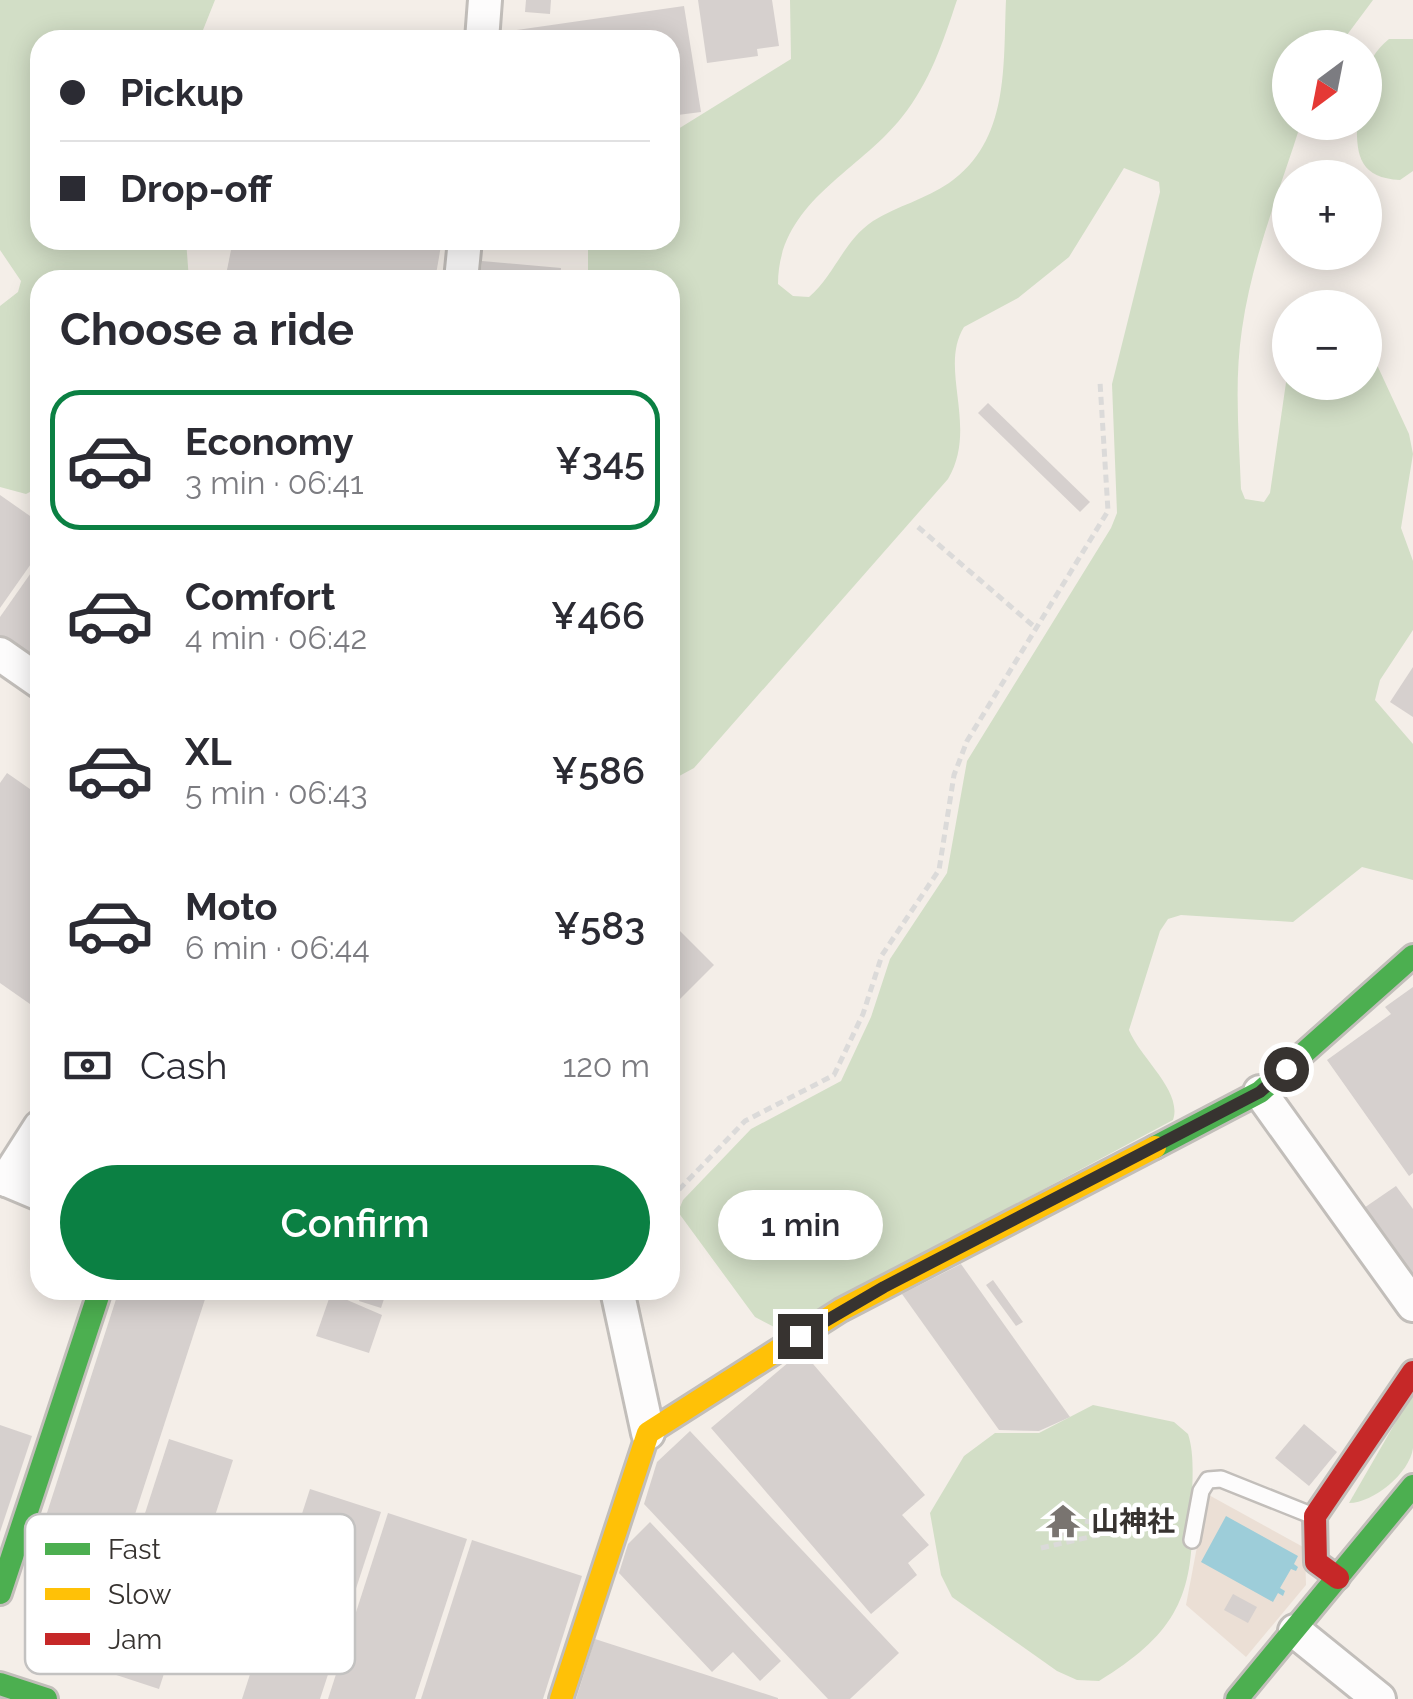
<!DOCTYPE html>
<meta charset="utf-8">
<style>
:root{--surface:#fff;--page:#f2f2f3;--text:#2b2b33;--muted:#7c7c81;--line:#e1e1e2;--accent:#0b8043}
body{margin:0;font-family:Raleway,"Noto Sans JP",sans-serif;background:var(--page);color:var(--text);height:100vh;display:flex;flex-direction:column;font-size:38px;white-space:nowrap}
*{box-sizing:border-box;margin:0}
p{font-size:32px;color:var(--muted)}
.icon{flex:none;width:55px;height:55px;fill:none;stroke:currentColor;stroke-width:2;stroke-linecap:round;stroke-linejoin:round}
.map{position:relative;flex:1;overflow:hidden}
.details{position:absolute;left:30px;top:270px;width:650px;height:1030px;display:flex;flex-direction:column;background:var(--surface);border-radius:30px;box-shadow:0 5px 25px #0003}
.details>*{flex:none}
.hud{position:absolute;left:30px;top:30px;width:650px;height:220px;border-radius:30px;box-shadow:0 5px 25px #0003;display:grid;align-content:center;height:220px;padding:0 30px;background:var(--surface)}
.needle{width:65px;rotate:212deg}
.controls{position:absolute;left:1272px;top:30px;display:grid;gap:20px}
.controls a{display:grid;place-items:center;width:110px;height:110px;border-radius:50%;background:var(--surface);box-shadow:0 5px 25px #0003;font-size:50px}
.end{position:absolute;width:45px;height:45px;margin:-22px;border:12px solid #373330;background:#fff;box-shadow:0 0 0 5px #fff}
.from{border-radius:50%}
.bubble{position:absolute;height:70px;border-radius:35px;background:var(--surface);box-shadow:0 5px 25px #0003;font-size:32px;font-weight:600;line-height:70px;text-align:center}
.hud b{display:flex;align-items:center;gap:35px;height:95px;font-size:38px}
.hud b+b{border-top:2px solid var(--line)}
.hud i{width:25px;height:25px;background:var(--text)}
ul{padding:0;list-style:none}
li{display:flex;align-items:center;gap:30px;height:140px;margin:0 20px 15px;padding:0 10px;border:5px solid transparent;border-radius:30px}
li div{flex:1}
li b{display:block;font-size:38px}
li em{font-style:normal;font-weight:600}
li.on{border-color:var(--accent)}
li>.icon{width:90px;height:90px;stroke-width:1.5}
h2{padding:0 30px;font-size:45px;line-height:120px}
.pay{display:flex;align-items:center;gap:25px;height:110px;padding:0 30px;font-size:38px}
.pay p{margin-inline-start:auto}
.action{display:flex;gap:20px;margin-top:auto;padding:20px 30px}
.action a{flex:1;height:115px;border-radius:60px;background:var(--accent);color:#fff;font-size:40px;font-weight:600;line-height:115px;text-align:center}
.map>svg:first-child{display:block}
.built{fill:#ebdfd5}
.green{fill:#d2dec6}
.water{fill:#9dcdd9}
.building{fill:#d6d0ce}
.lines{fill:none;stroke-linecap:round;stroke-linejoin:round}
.lane-casing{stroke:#c2beba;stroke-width:20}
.street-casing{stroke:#c2beba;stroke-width:38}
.fast-casing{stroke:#c2beba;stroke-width:28}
.slow-casing{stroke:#c2beba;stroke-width:28}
.jam-casing{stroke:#c2beba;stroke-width:28}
.path{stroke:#dbdad9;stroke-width:5;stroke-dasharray:8 5;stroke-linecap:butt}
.lane{stroke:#fdfcfc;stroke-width:15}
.street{stroke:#fdfcfc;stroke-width:32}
.fast{stroke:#4caf50;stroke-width:22}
.slow{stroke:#ffc107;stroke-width:22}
.jam{stroke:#c62828;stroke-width:22}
.route{stroke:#373330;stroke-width:12}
.labels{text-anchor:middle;stroke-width:9;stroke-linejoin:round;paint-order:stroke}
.poi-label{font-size:28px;font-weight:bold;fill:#373330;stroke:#fff;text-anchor:start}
.key{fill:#fff;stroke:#c3c2c1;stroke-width:2.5}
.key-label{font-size:28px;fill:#373330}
</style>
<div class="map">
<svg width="1413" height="1699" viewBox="0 0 1413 1699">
<rect width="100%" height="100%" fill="#f4eee8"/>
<polygon class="built" points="1207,1494 1305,1548 1306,1585 1246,1657 1186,1605"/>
<g class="green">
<polygon points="0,0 215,0 199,40 40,40 40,240 186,240 189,280 40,280 40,487 26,494 0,487 0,306 18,292 21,281 0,250"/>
<path d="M790,0H957C943,42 930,82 902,117C859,172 778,202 778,284L793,296L809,297C835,275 843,241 873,221C897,206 926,199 949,183C1010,141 1003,65 1006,0H1373L1338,47L1290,48V122L1301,123C1280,190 1252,258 1242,329C1234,382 1239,436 1241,489L1245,499L1264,502L1270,493L1290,355V382H1365V339L1409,434L1413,454L1401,528L1413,561V630L1380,680L1375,700L1413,744V880L1362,867L1293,922L1181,915L1168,919L1160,931L1129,1030C1140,1058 1183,1091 1173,1120L780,1330L755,1317L678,1212L683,1200L751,1129L841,1081L871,1017L890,959L947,873L967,761L1111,528L1117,513L1112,384L1160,192L1159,182L1124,168L1069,257L1018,298L964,327C938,369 979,426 948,479L694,768L670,781V280H588V240H670V134L791,59Z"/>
<path d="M1389,39H1413V171L1400,180C1361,178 1356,157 1357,123L1365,122C1365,87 1360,63 1389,39Z"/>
<path d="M1413,1392C1413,1410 1413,1430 1413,1448C1410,1473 1373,1503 1349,1503Z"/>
<path d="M1093,1405L1174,1422L1188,1434C1195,1455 1192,1481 1192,1503C1195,1593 1179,1632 1099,1681L1077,1680L1057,1671L952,1597L941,1575L930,1513L964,1456L995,1433H1039Z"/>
</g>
<polygon class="water" points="1226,1516 1298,1556 1294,1564 1298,1567 1296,1571 1291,1569 1280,1588 1285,1591 1283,1596 1278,1593 1273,1602 1201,1562"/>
<g class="building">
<polygon points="526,0 551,0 550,14 525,12"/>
<polygon points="698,0 772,0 779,46 757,49 758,56 707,63"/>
<polygon points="684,6 701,112 670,116 670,40 496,40 496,33"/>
<polygon points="233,240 442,240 435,280 225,280"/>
<polygon points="482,261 561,268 560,280 480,280"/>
<polygon points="988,403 1090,502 1080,512 978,413"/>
<polygon points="0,495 40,523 40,551 0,608"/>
<polygon points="40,560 40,654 32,666 0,643 0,617"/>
<polygon points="1413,667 1413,717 1390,702"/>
<polygon points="7,773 40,796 40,1011 0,983 0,783"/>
<polygon points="670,921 714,965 680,999 670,990"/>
<polygon points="1413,987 1413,1173 1409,1176 1327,1060 1391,1014 1385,1007"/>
<polygon points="1396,1186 1413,1209 1413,1283 1361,1210"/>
<polygon points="961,1264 1070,1417 1039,1431 999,1430 902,1294"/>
<polygon points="993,1280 1023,1322 1016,1326 986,1285"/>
<polygon points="119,1290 208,1290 125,1545 45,1519"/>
<polygon points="363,1290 387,1290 381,1308 359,1301"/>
<polygon points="331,1293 382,1315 369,1353 316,1336"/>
<polygon points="802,1351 925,1495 902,1515 929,1545 908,1563 917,1575 871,1614 711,1428"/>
<polygon points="1304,1424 1337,1452 1309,1486 1275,1458"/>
<polygon points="0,1425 32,1436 0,1532"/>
<polygon points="690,1431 899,1653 850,1699 828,1699 644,1504 657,1462"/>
<polygon points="169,1439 233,1460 159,1689 95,1668"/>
<polygon points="310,1489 381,1512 320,1699 242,1699"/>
<polygon points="1058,1505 1073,1508 1068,1537 1053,1534"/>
<polygon points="388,1513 467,1539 415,1699 328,1699"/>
<polygon points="650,1522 781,1661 760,1681 733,1652 712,1672 619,1573 628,1544"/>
<polygon points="472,1540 582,1576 543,1699 421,1699"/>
<polygon points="1233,1594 1257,1607 1248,1623 1224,1610"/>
<polygon points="595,1639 778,1698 778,1699 576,1699"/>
</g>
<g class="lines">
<g class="lane-casing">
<polyline id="lane" points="1192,1540 1201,1491 1208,1480 1221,1479 1311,1515"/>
</g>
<g class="street-casing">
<g id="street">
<polyline points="482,40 485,0"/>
<polyline points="461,280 465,240"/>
<polyline points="0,654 40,682"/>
<polyline points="1260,1092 1413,1305"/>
<polyline points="0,1177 40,1194"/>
<polyline points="6,1180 40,1127"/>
<polyline points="617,1290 648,1433"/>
<polyline points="1295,1631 1379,1699"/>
</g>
</g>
<g class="fast-casing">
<g id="fast">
<polyline points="1155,1147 1260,1092 1413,956"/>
<polyline points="0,1593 100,1290"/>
<polyline points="0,1684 46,1699"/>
<polyline points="1237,1699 1413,1486"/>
</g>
</g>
<g class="slow-casing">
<polyline id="slow" points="561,1699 648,1433 841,1310 1155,1147"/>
</g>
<g class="jam-casing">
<polyline id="jam" points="1338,1578 1316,1562 1315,1516 1413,1372"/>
</g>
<g class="path">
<polyline points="918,527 1037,629"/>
<polyline points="670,1199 745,1121 834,1075 863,1014 882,955 939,870 954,775 967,741 1108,511 1100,382"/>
<polyline points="1085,1521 1171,1536"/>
<polyline points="1041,1548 1125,1529"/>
</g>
<use href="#lane" class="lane"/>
<use href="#street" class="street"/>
<use href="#fast" class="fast"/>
<use href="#slow" class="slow"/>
<use href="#jam" class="jam"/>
</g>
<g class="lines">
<polyline class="route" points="800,1336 884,1287 1260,1092 1286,1069"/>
</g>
<defs>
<g id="temple-bare" transform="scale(2.7)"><path d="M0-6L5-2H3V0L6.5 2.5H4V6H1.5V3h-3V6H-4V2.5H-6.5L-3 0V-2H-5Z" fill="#797470" stroke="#fff" stroke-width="2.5" paint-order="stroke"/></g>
</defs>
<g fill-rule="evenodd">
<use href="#temple-bare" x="1063" y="1521"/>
</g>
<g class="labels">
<g class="poi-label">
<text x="1091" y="1531">山神社</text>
</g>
</g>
<rect x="25" y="1514" width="330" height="160" rx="15" class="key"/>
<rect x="45" y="1543" width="45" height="12" fill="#4caf50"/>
<rect x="45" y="1588" width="45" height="12" fill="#ffc107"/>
<rect x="45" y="1633" width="45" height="12" fill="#c62828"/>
<g class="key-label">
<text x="108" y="1559">Fast</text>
<text x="108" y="1604">Slow</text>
<text x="108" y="1649">Jam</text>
</g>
</svg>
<div class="controls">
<a><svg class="needle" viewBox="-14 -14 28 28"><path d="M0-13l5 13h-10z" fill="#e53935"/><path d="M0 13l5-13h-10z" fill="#7c7c81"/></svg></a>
<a>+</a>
<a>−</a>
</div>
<i class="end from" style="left:1286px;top:1069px"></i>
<i class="end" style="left:800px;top:1336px"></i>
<div class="bubble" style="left:718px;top:1190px;width:165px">1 min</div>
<div class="hud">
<b><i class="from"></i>Pickup</b>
<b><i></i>Drop-off</b>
</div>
<section class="details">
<h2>Choose a ride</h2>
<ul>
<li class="on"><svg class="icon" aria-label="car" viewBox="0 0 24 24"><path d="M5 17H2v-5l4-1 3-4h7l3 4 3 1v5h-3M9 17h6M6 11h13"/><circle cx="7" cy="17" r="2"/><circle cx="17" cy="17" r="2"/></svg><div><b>Economy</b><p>3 min · 06:41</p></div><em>¥345</em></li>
<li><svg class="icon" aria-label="car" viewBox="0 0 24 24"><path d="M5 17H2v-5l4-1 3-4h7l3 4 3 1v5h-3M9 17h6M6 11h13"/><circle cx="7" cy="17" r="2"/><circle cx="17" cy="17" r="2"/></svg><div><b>Comfort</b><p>4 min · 06:42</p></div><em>¥466</em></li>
<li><svg class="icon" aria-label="car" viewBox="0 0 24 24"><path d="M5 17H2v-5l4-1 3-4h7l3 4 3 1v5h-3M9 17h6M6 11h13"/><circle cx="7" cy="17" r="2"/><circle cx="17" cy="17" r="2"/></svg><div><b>XL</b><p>5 min · 06:43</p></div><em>¥586</em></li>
<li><svg class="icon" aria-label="car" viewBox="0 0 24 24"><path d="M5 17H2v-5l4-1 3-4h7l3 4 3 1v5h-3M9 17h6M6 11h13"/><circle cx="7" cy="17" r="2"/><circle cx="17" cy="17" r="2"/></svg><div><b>Moto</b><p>6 min · 06:44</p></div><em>¥583</em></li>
</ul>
<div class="pay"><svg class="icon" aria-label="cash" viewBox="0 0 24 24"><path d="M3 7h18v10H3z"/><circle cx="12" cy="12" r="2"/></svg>Cash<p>120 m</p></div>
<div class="action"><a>Confirm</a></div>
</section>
</div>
